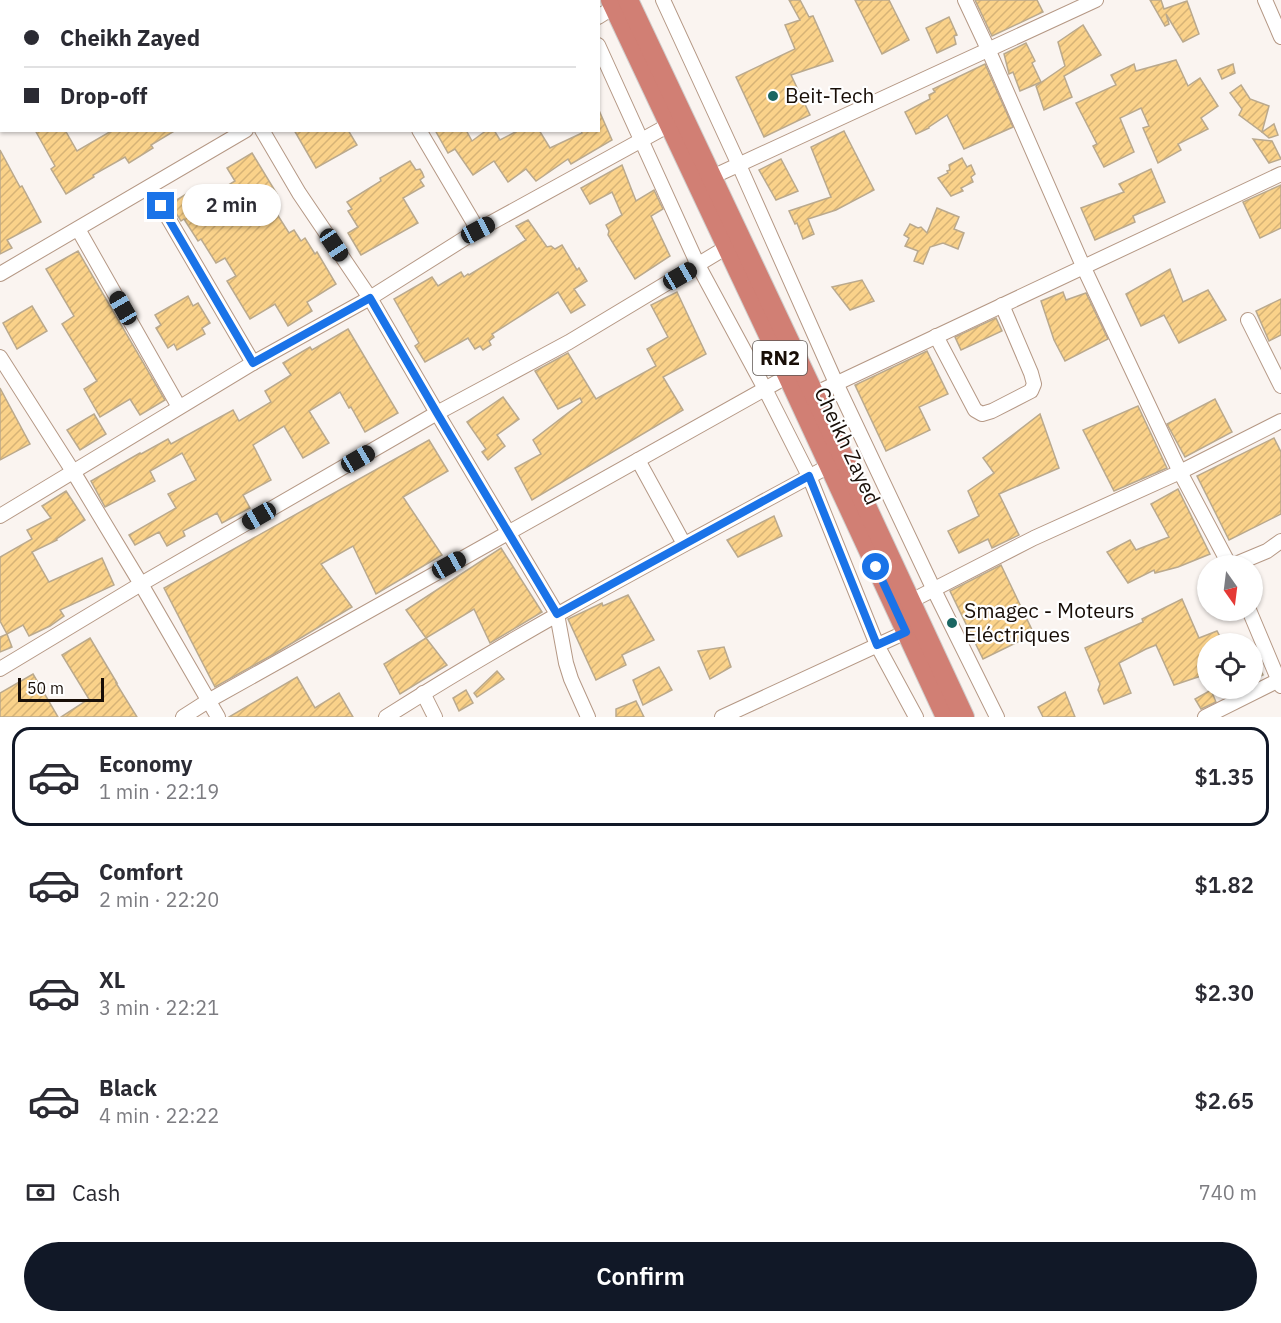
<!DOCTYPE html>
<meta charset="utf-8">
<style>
:root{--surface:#fff;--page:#f2f2f3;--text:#2b2b33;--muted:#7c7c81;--line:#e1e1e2;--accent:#111827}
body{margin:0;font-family:"IBM Plex Sans",sans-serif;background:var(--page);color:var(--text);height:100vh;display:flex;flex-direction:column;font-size:22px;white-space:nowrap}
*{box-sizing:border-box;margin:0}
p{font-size:20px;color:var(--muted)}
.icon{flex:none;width:33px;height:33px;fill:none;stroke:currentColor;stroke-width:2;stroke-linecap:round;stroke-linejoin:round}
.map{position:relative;height:717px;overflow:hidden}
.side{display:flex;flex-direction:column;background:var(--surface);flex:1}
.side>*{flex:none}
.banner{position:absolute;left:0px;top:0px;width:600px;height:132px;box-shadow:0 2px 4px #0004;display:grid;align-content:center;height:132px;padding:0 24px;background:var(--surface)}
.needle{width:39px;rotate:166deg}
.buttons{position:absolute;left:1197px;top:555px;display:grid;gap:12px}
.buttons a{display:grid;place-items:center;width:66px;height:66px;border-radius:50%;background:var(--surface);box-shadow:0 2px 4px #0004;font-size:30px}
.scale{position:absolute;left:18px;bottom:15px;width:86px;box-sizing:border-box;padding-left:6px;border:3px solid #180e07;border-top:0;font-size:16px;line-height:21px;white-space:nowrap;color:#180e07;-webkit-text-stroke:4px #fff;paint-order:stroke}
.end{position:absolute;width:27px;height:27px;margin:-14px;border:8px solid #1a73e8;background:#fff;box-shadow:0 0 0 3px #fff}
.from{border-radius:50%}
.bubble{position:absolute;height:42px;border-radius:21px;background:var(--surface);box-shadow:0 2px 4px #0004;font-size:20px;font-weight:600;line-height:42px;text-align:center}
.car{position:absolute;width:18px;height:36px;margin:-18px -9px;border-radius:8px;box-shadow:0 0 4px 2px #0007;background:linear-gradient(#222 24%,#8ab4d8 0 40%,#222 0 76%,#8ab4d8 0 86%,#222 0)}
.banner b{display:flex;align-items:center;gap:21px;height:57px;font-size:22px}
.banner b+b{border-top:2px solid var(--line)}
.banner i{width:15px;height:15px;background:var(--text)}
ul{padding:10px 0 0;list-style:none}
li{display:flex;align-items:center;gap:18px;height:99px;margin:0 12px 9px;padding:0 12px;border:3px solid transparent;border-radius:18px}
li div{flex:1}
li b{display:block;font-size:22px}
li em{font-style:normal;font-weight:600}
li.current{border-color:var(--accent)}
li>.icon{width:54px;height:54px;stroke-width:1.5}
.pay{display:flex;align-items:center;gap:15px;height:66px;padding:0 24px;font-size:22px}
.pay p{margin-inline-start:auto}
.action{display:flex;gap:12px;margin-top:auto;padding:12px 24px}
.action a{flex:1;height:69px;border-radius:36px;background:var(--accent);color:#fff;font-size:24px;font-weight:600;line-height:69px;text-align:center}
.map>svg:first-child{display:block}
.building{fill:url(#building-hatch);stroke:#baa98d;stroke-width:1.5}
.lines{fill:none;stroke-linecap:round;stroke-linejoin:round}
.minor-casing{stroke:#b59885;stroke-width:16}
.highway-casing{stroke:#d1cfcd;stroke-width:22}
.minor{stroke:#fff;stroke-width:14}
.highway{stroke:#d17f74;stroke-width:20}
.route{stroke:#1a73e8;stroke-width:8}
.poi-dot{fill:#1a6662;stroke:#fff;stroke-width:2}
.labels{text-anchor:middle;stroke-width:4.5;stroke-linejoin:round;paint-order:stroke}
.shield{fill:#fff;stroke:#5d5651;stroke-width:1.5}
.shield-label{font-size:20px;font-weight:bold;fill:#180e07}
.poi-label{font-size:21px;fill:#180e07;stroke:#fff;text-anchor:start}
.street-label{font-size:21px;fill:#180e07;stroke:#fff}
</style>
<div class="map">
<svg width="1281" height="717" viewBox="0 0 1281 717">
<defs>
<pattern id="building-hatch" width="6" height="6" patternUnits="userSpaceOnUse" patternTransform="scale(1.5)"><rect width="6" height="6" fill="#fad28a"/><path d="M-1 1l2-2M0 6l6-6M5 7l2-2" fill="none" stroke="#d6b376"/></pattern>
</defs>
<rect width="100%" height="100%" fill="#faf4f0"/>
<g class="building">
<polygon points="789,0 800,0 809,17 813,16 833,61 791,75 810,115 764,137 736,77 795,49 785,25 800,20"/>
<polygon points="855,0 889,0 909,40 882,54"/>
<polygon points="975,0 1037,0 1043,12 992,36"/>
<polygon points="1150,0 1161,0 1164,9 1187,1 1199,34 1183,42 1166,14 1169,24 1165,26"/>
<polygon points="949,17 957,35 954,36 956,44 937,53 926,28"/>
<polygon points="1083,25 1101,55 1064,76 1072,97 1044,110 1036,86 1065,66 1058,42"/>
<polygon points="1026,43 1035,61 1032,63 1041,82 1020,91 1013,72 1009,74 1004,54"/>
<polygon points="1176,60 1188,86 1200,78 1218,106 1201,118 1208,129 1178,144 1181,150 1158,163 1143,128 1149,126 1141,108 1120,118 1134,152 1104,167 1093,146 1097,144 1076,103 1116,85 1111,75 1134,64 1136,71"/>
<polygon points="985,64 1013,127 964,149 947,115 929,127 929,128 916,134 905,112 930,99 929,95 935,92 933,89"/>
<polygon points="1233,64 1235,73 1222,79 1218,70"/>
<polygon points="1241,85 1250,99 1269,106 1262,132 1239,115 1242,109 1230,93"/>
<polygon points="598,108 612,140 571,164 568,159 536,181 526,169 508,182 494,161 473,175 455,149 448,153 435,130 466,130 472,141 487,130 494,130 500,140 519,130 539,130 550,148 582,133 581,130 598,130"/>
<polygon points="1274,124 1278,135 1269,138 1262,132"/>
<polygon points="35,130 65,130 77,151 113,130 176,130 151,145 153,148 129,163 125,157 93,175 94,177 66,194 51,169 55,166"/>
<polygon points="294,130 348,130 357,145 316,168"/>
<polygon points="844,131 874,190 836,210 808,219 814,234 803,239 797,223 795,224 789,211 831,197 811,147"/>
<polygon points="1253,139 1272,141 1281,159 1269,163"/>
<polygon points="0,150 20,187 22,186 41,222 7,240 12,248 0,254"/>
<polygon points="252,153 277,194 268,200 289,233 294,230 301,241 305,238 315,254 317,252 336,284 307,302 312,311 288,326 275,304 250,319 227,281 236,276 225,258 216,263 201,239 198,241 184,219 181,221 170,204 196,188 203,201 235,181 227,168"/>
<polygon points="962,158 967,167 971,165 975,174 971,177 973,182 961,188 963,191 951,196 938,178 948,173 947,171 950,170 949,165"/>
<polygon points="781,159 798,191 776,200 759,170"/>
<polygon points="410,161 416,170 420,169 422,172 424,177 420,180 424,186 403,198 418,223 361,255 348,233 358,227 348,211 352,209 347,202 381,181 380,178"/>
<polygon points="622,165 636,201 654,190 663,209 651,216 670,256 635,279 608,235 609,231 606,225 622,215 612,192 590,204 581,188"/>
<polygon points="1151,169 1165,202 1133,216 1135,222 1095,240 1081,208 1124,192 1119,184"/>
<polygon points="1281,185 1281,228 1260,238 1243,202"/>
<polygon points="937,208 959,217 954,229 964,233 958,249 943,243 930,247 923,264 914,261 918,251 905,246 909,238 904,235 910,224 918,228 921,227 927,233"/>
<polygon points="528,220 547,247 551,246 555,249 562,245 577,270 579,268 587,281 574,289 585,305 571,313 558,292 492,334 494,337 489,341 491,345 483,350 480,346 475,349 468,338 425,362 415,346 419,343 394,299 432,277 438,286 461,272 464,277 468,274 469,275 526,240 516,226"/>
<polygon points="78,251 165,400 140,415 130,399 100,417 84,389 97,381 62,324 74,316 46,269"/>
<polygon points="1170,269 1183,302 1208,290 1226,320 1179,343 1164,315 1141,326 1126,294"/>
<polygon points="862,280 874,301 850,310 832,287"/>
<polygon points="677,292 706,354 663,377 683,410 532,500 515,468 541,454 533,440 582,402 580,398 558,409 535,371 568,353 596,399 656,366 647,349 668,337 651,305"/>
<polygon points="1063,292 1066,300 1086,293 1108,339 1065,361 1054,340 1041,301"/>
<polygon points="188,296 193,306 198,303 210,323 202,328 205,334 177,350 174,344 168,348 156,328 161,325 155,315"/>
<polygon points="1281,299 1281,335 1269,341 1256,311"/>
<polygon points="32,306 47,331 17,349 3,323"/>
<polygon points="996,318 1002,331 961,350 955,337"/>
<polygon points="348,329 398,413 365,432 351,407 349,408 340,392 309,411 329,443 303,458 284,426 253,445 271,480 243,495 250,508 222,523 217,513 183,531 185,536 167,546 159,532 135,545 129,535 176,508 168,494 196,480 182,453 150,471 155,481 105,507 91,481 140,453 141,454 168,439 171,444 233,410 239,421 271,402 265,391 291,375 283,363 310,347 312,350"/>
<polygon points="927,351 948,394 919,407 930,430 886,451 855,385"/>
<polygon points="0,388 30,444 0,460"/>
<polygon points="503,397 519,419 497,435 505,446 488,460 482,452 486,449 467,422"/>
<polygon points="1215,399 1232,432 1185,457 1167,424"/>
<polygon points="1138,406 1167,468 1114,491 1083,430"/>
<polygon points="94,414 106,434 80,450 67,430"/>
<polygon points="1040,414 1059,468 999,494 1019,535 992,548 988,539 959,553 948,531 979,516 968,491 994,473 983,458"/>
<polygon points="1274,438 1281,452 1281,514 1229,540 1197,476"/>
<polygon points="429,440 448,471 403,497 442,555 376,594 353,546 321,564 352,607 274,654 215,687 164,588"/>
<polygon points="1178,489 1210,554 1178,567 1155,573 1154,570 1128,583 1107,552 1130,540 1136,550 1169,537 1151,504"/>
<polygon points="66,491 85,520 56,539 57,540 32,552 49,582 102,558 114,585 60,610 64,616 50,626 29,636 23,625 7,634 0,621 0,557 32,539 27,530 51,518 42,506"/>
<polygon points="774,516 782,536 738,557 727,540"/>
<polygon points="501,548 542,612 490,643 474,609 426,638 406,610"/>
<polygon points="1001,565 1034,634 983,659 950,591"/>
<polygon points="628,595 654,640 622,655 626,665 596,680 568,619 602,603 603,606"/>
<polygon points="1182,599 1199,638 1217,631 1224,644 1208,644 1208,663 1201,668 1204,675 1174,685 1156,645 1146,649 1119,663 1131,693 1104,704 1098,690 1100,684 1085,648 1143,622 1142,619"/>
<polygon points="7,634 12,647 0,652 0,637"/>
<polygon points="90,638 117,683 116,683 137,717 61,717 89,699 62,655"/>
<polygon points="426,638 447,665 400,694 384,664"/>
<polygon points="724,647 731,667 710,679 698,651"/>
<polygon points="1252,651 1263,675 1252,680"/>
<polygon points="659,667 672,690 643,705 633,680"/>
<polygon points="497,671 504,679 477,697 474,693"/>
<polygon points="33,674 58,717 0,717 0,693"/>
<polygon points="297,677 315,708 339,693 353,717 229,717"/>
<polygon points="466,690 473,703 459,711 453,698"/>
<polygon points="1211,690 1216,702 1201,709 1195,699"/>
<polygon points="1065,692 1075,717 1043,717 1038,707"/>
<polygon points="636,701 644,717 616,717 616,709"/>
</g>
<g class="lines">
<g class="minor-casing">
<g id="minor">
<polyline points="77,0 78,2"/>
<polyline points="342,0 343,2"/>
<polyline points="578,0 579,2"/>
<polyline points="663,0 739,165 836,383 934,590 997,717"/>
<polyline points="965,0 988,49 1083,266 1180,472 1230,566"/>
<polyline points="1265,0 1281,37"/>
<polyline points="182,2 184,0"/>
<polyline points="448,2 451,0"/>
<polyline points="598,17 614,7"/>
<polyline points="598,45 698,265 765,389 809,476 877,645 916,717"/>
<polyline points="0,100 2,103"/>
<polyline points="262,130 299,193 370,298 437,413 557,614 566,663 571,679 588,717"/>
<polyline points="419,130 478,230"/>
<polyline points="712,177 1096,0"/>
<polyline points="150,187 253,363"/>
<polyline points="78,229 179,407"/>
<polyline points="0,274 246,130"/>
<polyline points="1248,320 1281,386"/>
<polyline points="936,336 975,410 982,414 992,411 1031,391 1034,384 1031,373 1002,305"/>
<polyline points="0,357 74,473 141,584 218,717"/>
<polyline points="814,394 1281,174"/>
<polyline points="638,460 684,544"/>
<polyline points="0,516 253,363 370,298 478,230 669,125"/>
<polyline points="1231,566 1267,551 1281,541"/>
<polyline points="911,601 1034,538 1180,472 1281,421"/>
<polyline points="1249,610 1281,686"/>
<polyline points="0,669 141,584 437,413 569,342 727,247"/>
<polyline points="423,693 435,717"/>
<polyline points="183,717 208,701 788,376"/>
<path d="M386,717C529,626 680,547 829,466"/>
<polyline points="722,717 906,632"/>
<polyline points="1205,717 1281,679"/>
</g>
</g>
<g class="highway-casing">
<g id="highway">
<polyline points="611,0 788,376 946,717"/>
<polyline points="628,0 814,394 964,717"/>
</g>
</g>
<use href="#minor" class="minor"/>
<use href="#highway" class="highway"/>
</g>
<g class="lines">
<polyline class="route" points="161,206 253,363 370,298 437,413 557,614 809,476 877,645 906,632 876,567"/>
</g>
<g class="poi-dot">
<circle cx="773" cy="96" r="6"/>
<circle cx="952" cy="623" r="6"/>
</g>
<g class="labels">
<rect class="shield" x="753" y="341" width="54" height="34" rx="4.5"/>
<g class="shield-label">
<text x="780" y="365">RN2</text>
</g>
<g class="poi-label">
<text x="785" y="103">Beit-Tech</text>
<text x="964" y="618">Smagec - Moteurs<tspan x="964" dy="24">Eléctriques</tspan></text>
</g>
<g class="street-label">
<text transform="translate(847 446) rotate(65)" y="7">Cheikh Zayed</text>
</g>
</g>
</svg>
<div class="buttons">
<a><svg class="needle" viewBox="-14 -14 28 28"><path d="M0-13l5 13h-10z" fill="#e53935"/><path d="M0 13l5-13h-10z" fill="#7c7c81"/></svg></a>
<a><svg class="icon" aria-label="locate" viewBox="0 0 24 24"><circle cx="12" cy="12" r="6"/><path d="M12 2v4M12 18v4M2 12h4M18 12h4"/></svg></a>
</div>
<div class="scale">50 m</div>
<i class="end from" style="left:876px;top:567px"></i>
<i class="end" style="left:161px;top:206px"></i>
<div class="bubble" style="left:182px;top:184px;width:99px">2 min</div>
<i class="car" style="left:478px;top:230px;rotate:62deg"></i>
<i class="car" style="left:334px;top:245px;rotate:146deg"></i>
<i class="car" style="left:680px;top:276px;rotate:60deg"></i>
<i class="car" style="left:123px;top:308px;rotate:330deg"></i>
<i class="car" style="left:358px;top:459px;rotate:60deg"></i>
<i class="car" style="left:259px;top:516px;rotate:240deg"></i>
<i class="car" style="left:449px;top:565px;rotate:61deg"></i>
<div class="banner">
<b><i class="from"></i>Cheikh Zayed</b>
<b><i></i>Drop-off</b>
</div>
</div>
<section class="side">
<ul>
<li class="current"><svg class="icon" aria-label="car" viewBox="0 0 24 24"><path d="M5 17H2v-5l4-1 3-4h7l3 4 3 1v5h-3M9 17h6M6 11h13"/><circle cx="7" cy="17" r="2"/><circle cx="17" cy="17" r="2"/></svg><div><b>Economy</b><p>1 min · 22:19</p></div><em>$1.35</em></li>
<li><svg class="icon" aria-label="car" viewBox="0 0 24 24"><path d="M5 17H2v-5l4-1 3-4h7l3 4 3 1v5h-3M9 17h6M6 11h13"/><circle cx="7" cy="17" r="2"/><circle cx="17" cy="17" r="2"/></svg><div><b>Comfort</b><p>2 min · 22:20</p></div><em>$1.82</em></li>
<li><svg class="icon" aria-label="car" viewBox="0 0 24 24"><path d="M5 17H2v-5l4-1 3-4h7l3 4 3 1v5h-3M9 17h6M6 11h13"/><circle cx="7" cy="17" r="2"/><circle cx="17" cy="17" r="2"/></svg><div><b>XL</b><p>3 min · 22:21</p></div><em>$2.30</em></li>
<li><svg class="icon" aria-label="car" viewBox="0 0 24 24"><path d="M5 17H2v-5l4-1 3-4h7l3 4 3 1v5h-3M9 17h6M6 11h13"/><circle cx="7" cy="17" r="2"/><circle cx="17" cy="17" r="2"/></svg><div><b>Black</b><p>4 min · 22:22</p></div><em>$2.65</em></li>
</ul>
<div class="pay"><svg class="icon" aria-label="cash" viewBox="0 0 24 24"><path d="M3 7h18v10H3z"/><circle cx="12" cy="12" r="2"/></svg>Cash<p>740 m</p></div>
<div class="action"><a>Confirm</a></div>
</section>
